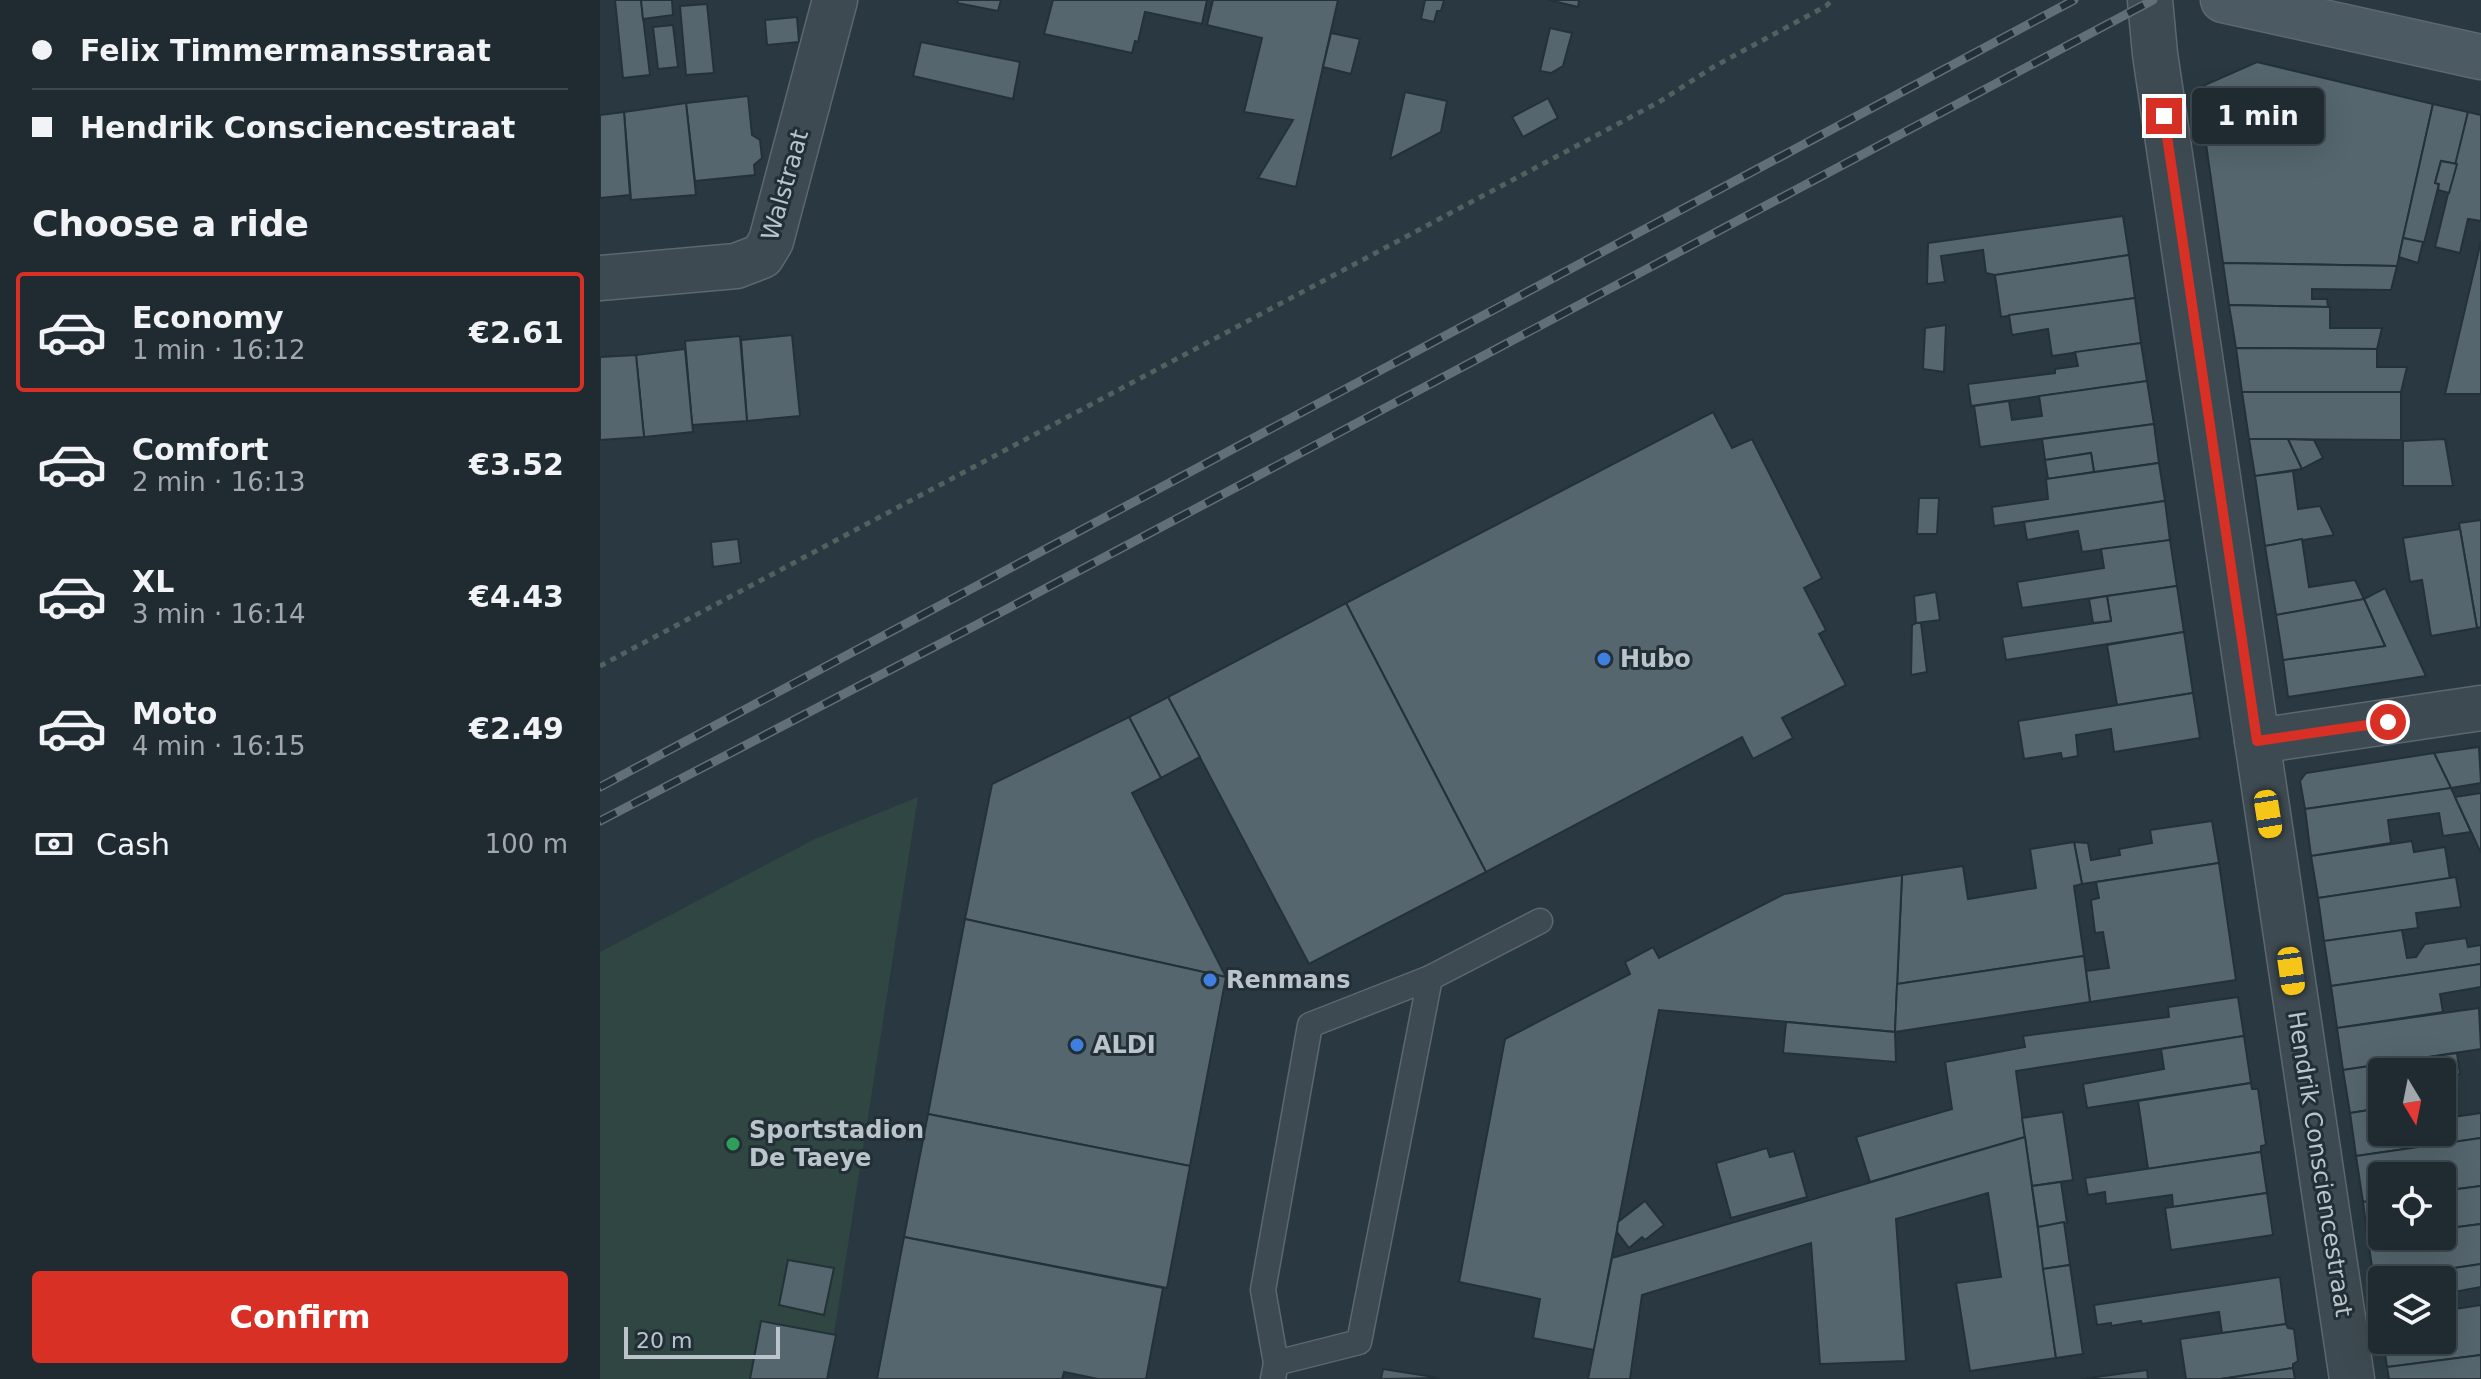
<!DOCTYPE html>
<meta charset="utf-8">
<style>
:root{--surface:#202b31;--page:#283339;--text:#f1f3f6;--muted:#a2a7ab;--line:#3d474d;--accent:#d93025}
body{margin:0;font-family:"DejaVu Sans",sans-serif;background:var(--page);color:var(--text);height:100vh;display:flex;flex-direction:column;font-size:30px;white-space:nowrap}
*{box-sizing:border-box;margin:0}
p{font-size:26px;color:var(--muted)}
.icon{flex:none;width:44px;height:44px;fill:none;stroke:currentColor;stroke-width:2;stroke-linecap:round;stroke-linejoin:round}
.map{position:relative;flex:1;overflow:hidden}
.sheet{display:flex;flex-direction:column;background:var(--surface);width:600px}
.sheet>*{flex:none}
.banner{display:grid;align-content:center;height:176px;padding:0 32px;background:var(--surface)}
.needle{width:52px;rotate:170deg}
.fabs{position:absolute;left:1768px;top:1058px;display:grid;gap:16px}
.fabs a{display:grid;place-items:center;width:88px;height:88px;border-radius:8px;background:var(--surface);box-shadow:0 8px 32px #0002,0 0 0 2px var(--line);font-size:40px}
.scale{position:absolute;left:24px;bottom:20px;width:156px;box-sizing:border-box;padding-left:8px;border:4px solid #bbc4cb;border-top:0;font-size:22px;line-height:28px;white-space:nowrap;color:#bbc4cb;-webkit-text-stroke:6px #222f37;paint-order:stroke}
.end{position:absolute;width:36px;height:36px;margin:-18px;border:10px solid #d93025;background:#fff;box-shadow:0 0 0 4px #fff}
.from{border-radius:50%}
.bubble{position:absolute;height:56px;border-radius:8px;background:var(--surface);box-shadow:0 8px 32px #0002,0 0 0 2px var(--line);font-size:26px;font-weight:700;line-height:56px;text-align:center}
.car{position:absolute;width:24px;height:48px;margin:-24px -12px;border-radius:10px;box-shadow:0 0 6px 2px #0007;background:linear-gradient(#f5c518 24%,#345 0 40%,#f5c518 0 76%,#345 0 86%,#f5c518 0)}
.banner b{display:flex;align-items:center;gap:28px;height:76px;font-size:30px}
.banner b+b{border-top:2px solid var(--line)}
.banner i{width:20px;height:20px;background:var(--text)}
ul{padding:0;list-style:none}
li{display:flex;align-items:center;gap:24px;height:120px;margin:0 16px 12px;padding:0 16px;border:4px solid transparent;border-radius:8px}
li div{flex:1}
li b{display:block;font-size:30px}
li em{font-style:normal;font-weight:700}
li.on{border-color:var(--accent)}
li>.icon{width:72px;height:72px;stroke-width:1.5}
h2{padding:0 32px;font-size:36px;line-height:96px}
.pay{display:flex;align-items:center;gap:20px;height:88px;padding:0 32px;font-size:30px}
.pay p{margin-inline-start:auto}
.cta{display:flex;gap:16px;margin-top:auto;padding:16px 32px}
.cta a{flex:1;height:92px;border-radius:8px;background:var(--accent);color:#fff;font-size:32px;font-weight:700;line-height:92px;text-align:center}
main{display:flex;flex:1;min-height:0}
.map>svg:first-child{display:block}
.green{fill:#2f4642}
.building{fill:#55666e;stroke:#243139;stroke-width:2}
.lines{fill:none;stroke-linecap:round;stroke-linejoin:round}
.lane-casing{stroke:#5c676f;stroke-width:27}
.street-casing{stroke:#5c676f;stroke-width:47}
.secondary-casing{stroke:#5c676f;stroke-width:47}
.path{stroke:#4e6260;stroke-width:5;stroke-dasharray:6 6;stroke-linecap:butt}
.lane{stroke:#3e4a51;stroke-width:24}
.street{stroke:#3e4a51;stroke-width:44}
.secondary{stroke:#4c5a64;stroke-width:44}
.rail-casing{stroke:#606f78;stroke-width:9}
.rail{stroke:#222f37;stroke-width:6;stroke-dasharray:18;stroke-linecap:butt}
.route{stroke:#d93025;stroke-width:10}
.shop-dot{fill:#3f7fe0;stroke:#222f37;stroke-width:3}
.leisure-dot{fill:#2e9e5b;stroke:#222f37;stroke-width:3}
.labels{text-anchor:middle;stroke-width:6;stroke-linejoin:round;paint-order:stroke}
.street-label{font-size:24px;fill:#bbc4cb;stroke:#222f37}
.poi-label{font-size:24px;font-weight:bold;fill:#bbc4cb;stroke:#222f37;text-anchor:start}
</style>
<main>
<section class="sheet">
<div class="banner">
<b><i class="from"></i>Felix Timmermansstraat</b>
<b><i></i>Hendrik Consciencestraat</b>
</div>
<h2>Choose a ride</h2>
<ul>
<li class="on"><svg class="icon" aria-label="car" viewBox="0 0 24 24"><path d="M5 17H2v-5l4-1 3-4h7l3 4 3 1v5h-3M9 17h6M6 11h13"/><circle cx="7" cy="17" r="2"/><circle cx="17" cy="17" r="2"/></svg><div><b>Economy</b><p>1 min · 16:12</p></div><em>€2.61</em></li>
<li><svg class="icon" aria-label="car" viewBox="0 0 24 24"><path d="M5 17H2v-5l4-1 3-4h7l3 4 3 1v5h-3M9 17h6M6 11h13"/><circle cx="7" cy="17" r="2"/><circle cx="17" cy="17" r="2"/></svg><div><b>Comfort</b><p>2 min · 16:13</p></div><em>€3.52</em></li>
<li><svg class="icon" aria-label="car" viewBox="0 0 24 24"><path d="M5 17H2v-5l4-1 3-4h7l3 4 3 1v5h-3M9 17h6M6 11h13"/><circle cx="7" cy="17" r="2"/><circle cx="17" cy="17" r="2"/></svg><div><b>XL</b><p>3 min · 16:14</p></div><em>€4.43</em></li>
<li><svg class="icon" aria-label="car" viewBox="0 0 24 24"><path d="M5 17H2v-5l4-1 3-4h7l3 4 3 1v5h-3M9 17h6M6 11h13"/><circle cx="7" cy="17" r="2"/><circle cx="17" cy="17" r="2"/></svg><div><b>Moto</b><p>4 min · 16:15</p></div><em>€2.49</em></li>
</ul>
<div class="pay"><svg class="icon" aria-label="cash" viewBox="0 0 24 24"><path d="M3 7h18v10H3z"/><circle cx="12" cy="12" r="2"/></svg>Cash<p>100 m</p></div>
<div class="cta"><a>Confirm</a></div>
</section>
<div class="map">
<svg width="1881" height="1379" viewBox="0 0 1881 1379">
<rect width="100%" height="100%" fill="#2a3941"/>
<polygon class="green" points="318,797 227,1379 0,1379 0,952 215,839"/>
<g class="building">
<polygon points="15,0 41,0 50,75 23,78"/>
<polygon points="41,0 72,0 73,15 43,19"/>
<polygon points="358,0 401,0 398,11 357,3"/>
<polygon points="453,0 607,0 602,24 545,12 538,42 535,41 532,53 444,34"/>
<polygon points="613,0 738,0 696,187 658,178 693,120 644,112 662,38 607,25"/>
<polygon points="825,0 844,0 841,11 837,11 834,22 821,19"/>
<polygon points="949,0 979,0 978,7"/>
<polygon points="107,4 114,73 86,75 80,6"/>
<polygon points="197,17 199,42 167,45 165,20"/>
<polygon points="73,25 78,67 58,69 53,27"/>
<polygon points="950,28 972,33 963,66 951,73 940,71"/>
<polygon points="731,33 760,39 751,74 723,67"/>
<polygon points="321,42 420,62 413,99 313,76"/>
<polygon points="1657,62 1833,104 1797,266 1623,263 1598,88"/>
<polygon points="805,92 847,101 841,132 790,159"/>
<polygon points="148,96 152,135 160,140 162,158 154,165 155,175 95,181 86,103"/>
<polygon points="948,98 958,118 923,137 912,117"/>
<polygon points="86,103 96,195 31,200 24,112"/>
<polygon points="1833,104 1868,112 1857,164 1841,161 1835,183 1839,184 1824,243 1803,238"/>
<polygon points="24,112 30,195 0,198 0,115"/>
<polygon points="1868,112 1881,115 1881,221 1868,219 1860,253 1835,247"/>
<polygon points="1841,161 1857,164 1849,193 1838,190 1839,184 1835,183"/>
<polygon points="1523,216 1529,255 1395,275 1386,273 1383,250 1341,256 1345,282 1327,284 1328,243"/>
<polygon points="1803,238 1823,242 1818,263 1799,257"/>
<polygon points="1881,241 1881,394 1845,394"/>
<polygon points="1529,255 1535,298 1401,317 1395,275"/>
<polygon points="1623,263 1797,266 1791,290 1712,289 1712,299 1727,299 1728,307 1629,305"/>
<polygon points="1535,298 1541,343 1452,356 1448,329 1412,335 1409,315"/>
<polygon points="1629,305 1730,307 1730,328 1782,328 1777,349 1636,348"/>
<polygon points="1346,325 1344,372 1323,369 1325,328"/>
<polygon points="192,335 200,416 147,421 141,340"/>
<polygon points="140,336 147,421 92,425 85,341"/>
<polygon points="1541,343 1547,381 1371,406 1368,384 1455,373 1455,369 1478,366 1475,352"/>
<polygon points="1636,348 1777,349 1777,367 1807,367 1801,392 1642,392"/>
<polygon points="85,349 93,432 44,437 36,355"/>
<polygon points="36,355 44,437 0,440 0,357"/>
<polygon points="1547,381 1554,424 1380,447 1374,406 1409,401 1412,420 1442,416 1439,396"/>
<polygon points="1642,392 1801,392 1801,440 1649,439"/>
<polygon points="1113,412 1132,448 1152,439 1222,578 1204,588 1226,630 1219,634 1246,685 1182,718 1193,738 1153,759 1142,737 886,872 746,603"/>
<polygon points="1554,424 1559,463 1494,472 1491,453 1445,460 1442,439"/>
<polygon points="1649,439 1688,439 1702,469 1655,476"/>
<polygon points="1688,439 1714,440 1723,458 1702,469"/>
<polygon points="1845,439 1853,486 1803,486 1803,441"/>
<polygon points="1491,453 1494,472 1448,479 1445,460"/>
<polygon points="1559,463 1565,501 1394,526 1392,507 1448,499 1446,479"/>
<polygon points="1693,471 1698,509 1720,506 1734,535 1665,546 1655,476"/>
<polygon points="1319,498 1339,498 1337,534 1317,534"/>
<polygon points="1565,501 1570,540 1482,552 1478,531 1427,540 1424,522"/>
<polygon points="1881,520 1881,627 1877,628 1859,523"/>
<polygon points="1860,529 1877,628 1831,636 1822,580 1810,582 1803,538"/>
<polygon points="138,539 141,563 113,567 111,542"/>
<polygon points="1702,539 1709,587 1755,580 1764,599 1676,615 1665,546"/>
<polygon points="1570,540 1577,586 1422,608 1417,582 1504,568 1501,549"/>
<polygon points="1577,586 1584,632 1406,660 1402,637 1511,621 1507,596"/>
<polygon points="1785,588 1826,676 1688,697 1683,660 1785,646 1764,599"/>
<polygon points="1336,592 1340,620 1316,623 1314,596"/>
<polygon points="1507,596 1511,621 1493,623 1489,599"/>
<polygon points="1764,599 1785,646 1683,660 1676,615"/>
<polygon points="746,603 886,872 709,964 568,697"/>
<polygon points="1316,623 1321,623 1327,672 1311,675 1312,625"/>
<polygon points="1584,632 1593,693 1517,705 1507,645"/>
<polygon points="1593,693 1600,738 1514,752 1511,729 1476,735 1478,756 1462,759 1461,753 1424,759 1418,721"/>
<polygon points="568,697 600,757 561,778 529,717"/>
<polygon points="529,717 561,778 532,793 626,977 365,919 392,784"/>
<polygon points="1879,747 1881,783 1851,788 1834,753"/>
<polygon points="1834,753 1851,788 1705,809 1700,781 1706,773"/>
<polygon points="1851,788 1871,832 1843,836 1839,813 1788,820 1791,843 1711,856 1705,809"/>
<polygon points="1881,793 1881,853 1855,797"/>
<polygon points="1612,821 1619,863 1482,884 1474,842 1488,843 1491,860 1520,855 1519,849 1552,843 1550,830"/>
<polygon points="1812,841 1814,852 1845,847 1850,879 1718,898 1711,856"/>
<polygon points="1474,842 1482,884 1474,886 1484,956 1297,984 1302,875 1363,866 1368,899 1436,888 1430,849"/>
<polygon points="1619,863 1636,980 1490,1002 1486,971 1509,968 1503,932 1495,933 1491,900 1499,898 1496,882"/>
<polygon points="1302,875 1295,1032 1059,1010 994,1350 933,1338 940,1299 859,1282 905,1039 1030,974 1025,962 1053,947 1059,958 1184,894"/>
<polygon points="1856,877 1861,907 1816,913 1818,928 1724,941 1718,898"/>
<polygon points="365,919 626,977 590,1166 328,1114"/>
<polygon points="1802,930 1807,958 1816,957 1825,944 1866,938 1868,947 1881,945 1881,964 1731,986 1724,941"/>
<polygon points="1484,956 1490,1002 1295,1032 1297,984"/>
<polygon points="1881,964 1881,987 1840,994 1843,1012 1737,1028 1731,986"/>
<polygon points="1638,997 1644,1036 1416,1071 1425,1137 1270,1182 1256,1137 1352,1109 1345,1062 1425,1047 1423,1036 1569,1017 1568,1007"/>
<polygon points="1879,1008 1881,1049 1743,1070 1737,1028"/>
<polygon points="1186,1022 1295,1032 1296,1062 1183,1053"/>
<polygon points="1644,1036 1651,1083 1487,1108 1483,1084 1564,1069 1561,1049"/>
<polygon points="1857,1053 1860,1074 1842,1077 1842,1072 1782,1072 1782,1108 1750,1113 1743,1070"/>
<polygon points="1651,1083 1652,1089 1658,1089 1666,1145 1661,1146 1661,1152 1548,1169 1538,1101"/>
<polygon points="1850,1098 1852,1117 1881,1113 1881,1138 1756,1156 1750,1113 1782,1108 1782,1132 1842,1132 1842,1099"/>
<polygon points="1463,1112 1473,1180 1432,1186 1422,1118"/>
<polygon points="328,1114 590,1166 567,1288 304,1237"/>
<polygon points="1425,1137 1456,1358 1370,1371 1356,1283 1401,1277 1388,1193 1296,1219 1306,1361 1220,1364 1211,1243 1042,1295 1030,1379 988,1379 1012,1258"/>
<polygon points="1881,1138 1881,1186 1842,1191 1842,1176 1782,1176 1782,1199 1763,1202 1756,1156"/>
<polygon points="1167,1148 1170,1157 1194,1151 1207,1197 1131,1218 1116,1163"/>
<polygon points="1661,1152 1667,1193 1573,1207 1572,1195 1506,1204 1505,1192 1488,1195 1485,1178"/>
<polygon points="1461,1182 1467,1223 1438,1227 1432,1186"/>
<polygon points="1881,1186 1881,1224 1842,1229 1842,1191"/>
<polygon points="1667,1193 1673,1235 1571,1250 1565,1208"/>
<polygon points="1782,1199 1782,1236 1795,1236 1768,1240 1763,1202"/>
<polygon points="1045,1201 1064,1225 1045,1240 1042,1237 1029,1248 1017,1232 1018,1222"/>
<polygon points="1464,1222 1470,1265 1443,1269 1438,1227"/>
<polygon points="1881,1224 1881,1264 1774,1280 1768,1240 1795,1236 1842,1236 1842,1229"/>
<polygon points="304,1237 563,1288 546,1379 498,1379 464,1372 462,1379 277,1379"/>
<polygon points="188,1260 234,1268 224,1315 179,1305"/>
<polygon points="1881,1264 1881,1287 1848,1293 1851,1310 1842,1311 1842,1280 1782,1280 1780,1320 1774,1280"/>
<polygon points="1470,1265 1483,1354 1456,1358 1443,1269"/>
<polygon points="1680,1277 1686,1324 1622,1333 1619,1312 1542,1324 1541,1321 1511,1326 1511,1323 1497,1325 1494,1305"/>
<polygon points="1881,1305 1881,1355 1787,1367 1783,1340 1842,1340 1842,1311"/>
<polygon points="161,1321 236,1335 227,1379 150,1379"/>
<polygon points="1686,1324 1688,1328 1694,1329 1698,1361 1693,1364 1693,1368 1621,1379 1586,1379 1580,1339"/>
<polygon points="1881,1355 1881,1379 1789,1379 1787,1367"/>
<polygon points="1693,1368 1695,1379 1621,1379"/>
<polygon points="783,1369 840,1378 781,1379"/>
<polygon points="1547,1370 1548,1379 1482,1379"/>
</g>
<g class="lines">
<g class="lane-casing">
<g id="lane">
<polyline points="676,1363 663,1290 710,1025 830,978"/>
<polyline points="673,1379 676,1363 759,1342 830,978 940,921"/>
</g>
</g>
<g class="street-casing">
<g id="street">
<polyline points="1550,0 1555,54 1752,1379"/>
<polyline points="0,278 136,266 162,256 171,241 235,0"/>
<polyline points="1657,741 1881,708"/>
</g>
</g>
<g class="secondary-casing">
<polyline id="secondary" points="1623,0 1881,57"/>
</g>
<polyline class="path" points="0,666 1059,102 1115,66 1226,6 1232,0"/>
<use href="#lane" class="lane"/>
<use href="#street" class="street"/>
<use href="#secondary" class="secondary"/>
<g class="rail-casing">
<g id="rail">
<polyline points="0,787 1474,0"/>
<polyline points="0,821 407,609 1553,0"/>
</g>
</g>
<use href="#rail" class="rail"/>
</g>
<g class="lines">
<polyline class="route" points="1564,116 1657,741 1788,722"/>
</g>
<g class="shop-dot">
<circle cx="1004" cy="659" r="8"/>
<circle cx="610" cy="980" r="8"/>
<circle cx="477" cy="1045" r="8"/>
</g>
<circle class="leisure-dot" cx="133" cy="1144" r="8"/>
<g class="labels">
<g class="street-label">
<text transform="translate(185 185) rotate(-74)" y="8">Walstraat</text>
<text transform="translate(1720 1164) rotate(81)" y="8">Hendrik Consciencestraat</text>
</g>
<g class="poi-label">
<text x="1020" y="667">Hubo</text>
<text x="626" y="988">Renmans</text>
<text x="493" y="1053">ALDI</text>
<text x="149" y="1138">Sportstadion<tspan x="149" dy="28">De Taeye</tspan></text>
</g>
</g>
</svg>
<div class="fabs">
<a><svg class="needle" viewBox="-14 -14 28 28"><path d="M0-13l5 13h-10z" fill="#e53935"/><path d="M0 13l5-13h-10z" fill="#a2a7ab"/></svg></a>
<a><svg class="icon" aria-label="locate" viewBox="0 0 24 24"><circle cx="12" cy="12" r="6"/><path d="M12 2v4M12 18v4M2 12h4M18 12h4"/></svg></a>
<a><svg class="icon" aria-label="layers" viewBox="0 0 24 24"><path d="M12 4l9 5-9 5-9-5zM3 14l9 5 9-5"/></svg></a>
</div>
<div class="scale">20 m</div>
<i class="end from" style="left:1788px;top:722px"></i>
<i class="end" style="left:1564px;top:116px"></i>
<div class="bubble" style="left:1592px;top:88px;width:132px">1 min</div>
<i class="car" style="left:1668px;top:814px;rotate:171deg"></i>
<i class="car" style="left:1691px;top:971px;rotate:172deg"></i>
</div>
</main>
